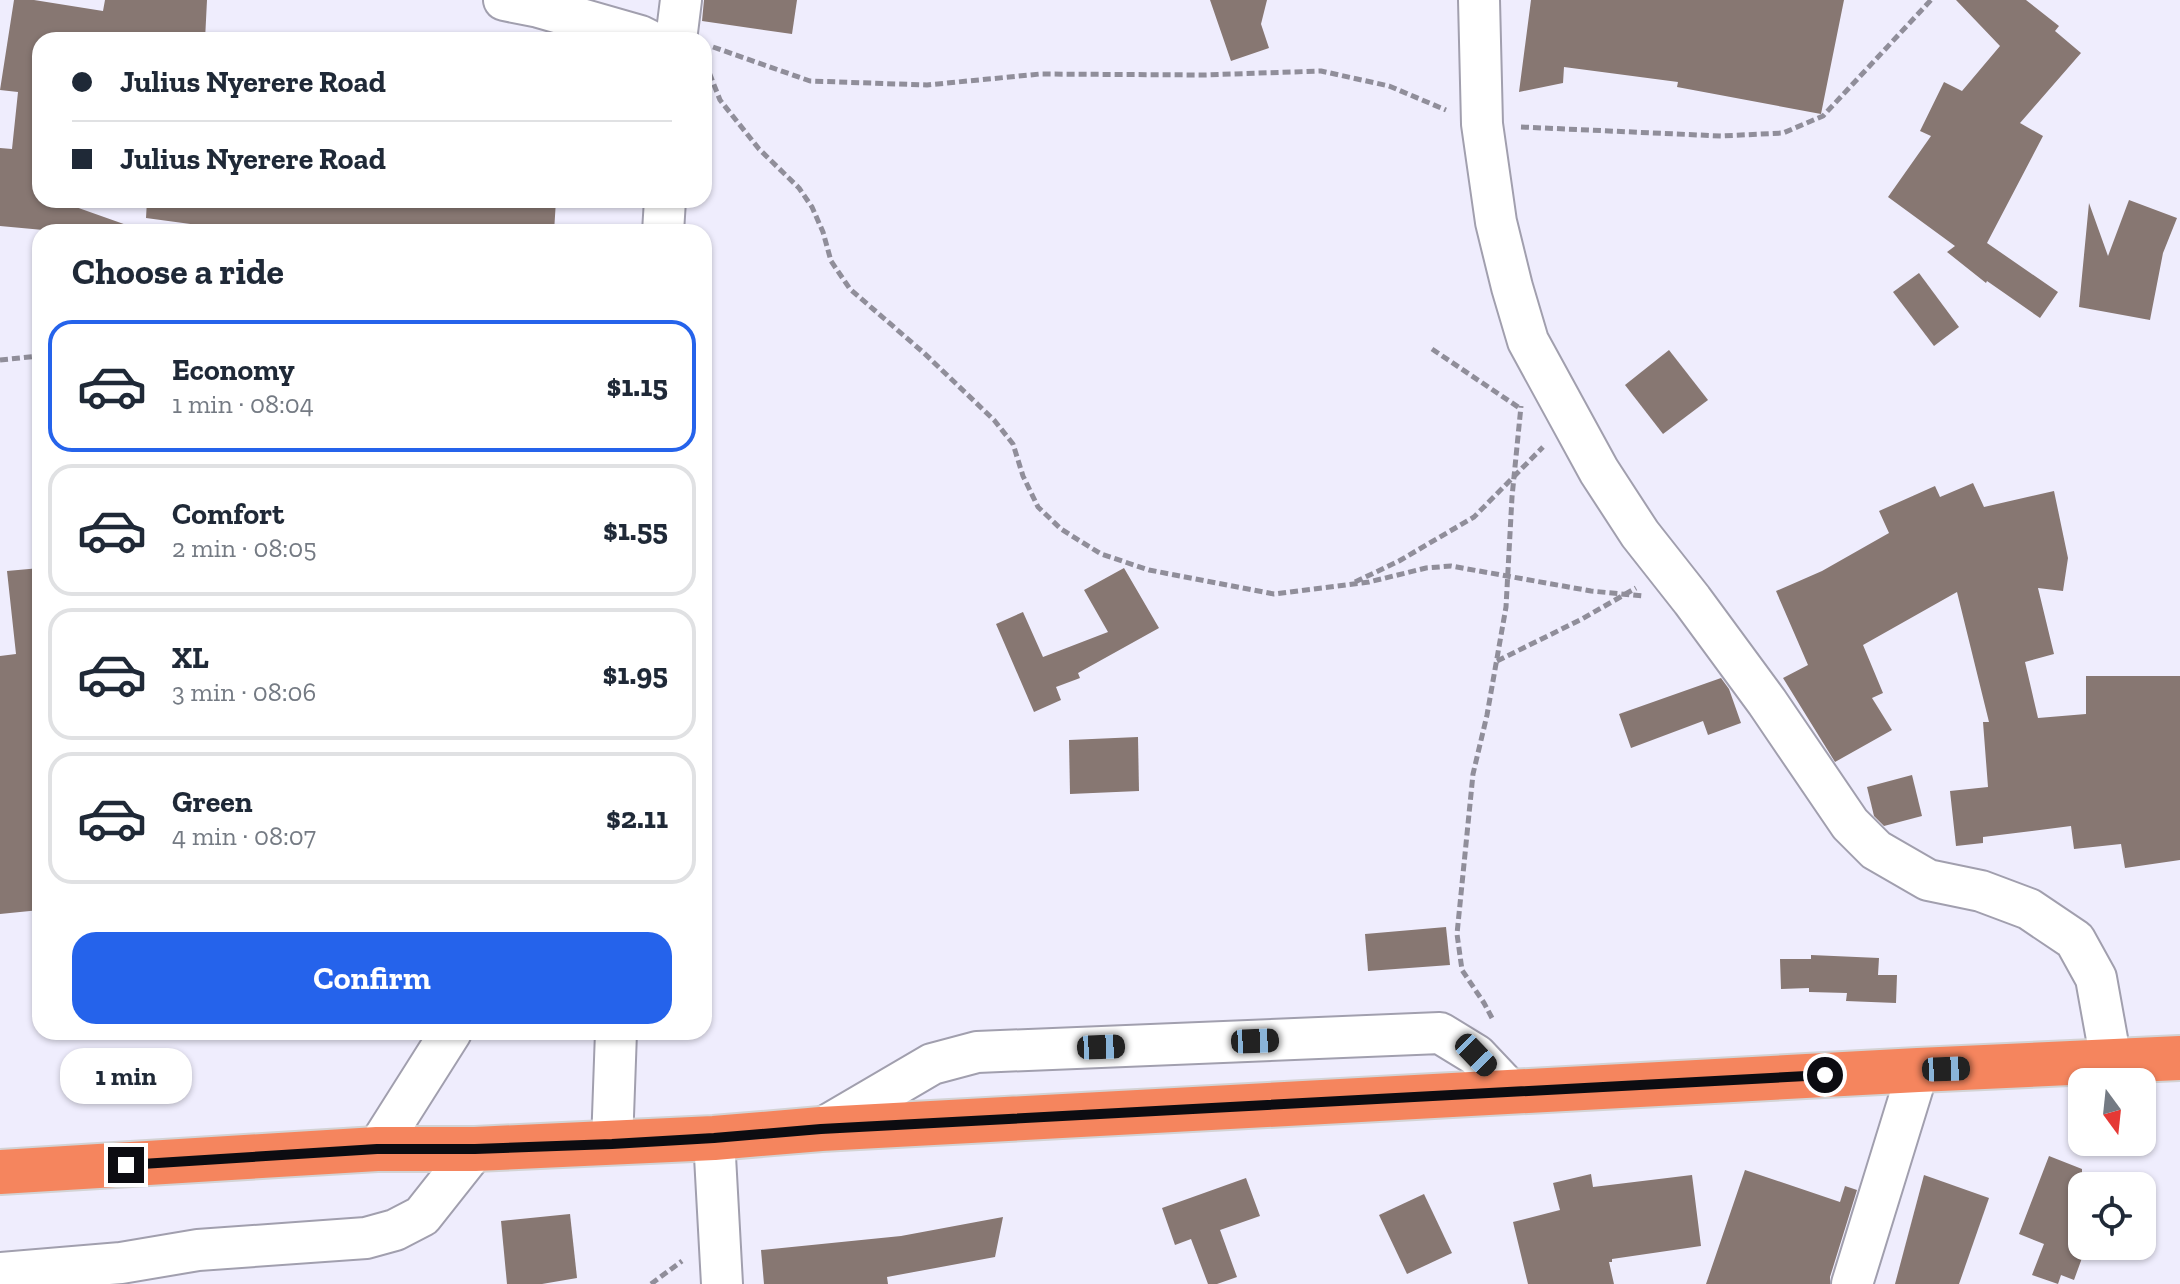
<!DOCTYPE html>
<meta charset="utf-8">
<style>
:root{--surface:#fff;--page:#f6f6f7;--text:#1f2937;--muted:#747a83;--line:#e0e1e3;--accent:#2563eb}
body{margin:0;font-family:"Zilla Slab",serif;background:var(--page);color:var(--text);height:100vh;display:flex;flex-direction:column;font-size:30px;white-space:nowrap}
*{box-sizing:border-box;margin:0}
p{font-size:26px;color:var(--muted)}
.icon{flex:none;width:44px;height:44px;fill:none;stroke:currentColor;stroke-width:2;stroke-linecap:round;stroke-linejoin:round}
.map{position:relative;flex:1;overflow:hidden}
.panel{position:absolute;left:32px;top:224px;width:680px;height:816px;display:flex;flex-direction:column;background:var(--surface);border-radius:24px;box-shadow:0 2px 6px #0004}
.panel>*{flex:none}
.hud{position:absolute;left:32px;top:32px;width:680px;height:176px;border-radius:24px;box-shadow:0 2px 6px #0004;display:grid;align-content:center;height:176px;padding:0 40px;background:var(--surface)}
.needle{width:52px;rotate:165deg}
.fabs{position:absolute;left:2068px;top:1068px;display:grid;gap:16px}
.fabs a{display:grid;place-items:center;width:88px;height:88px;border-radius:16px;background:var(--surface);box-shadow:0 2px 6px #0004;font-size:40px}
.end{position:absolute;width:36px;height:36px;margin:-18px;border:10px solid #0c0c11;background:#fff;box-shadow:0 0 0 4px #fff}
.from{border-radius:50%}
.bubble{position:absolute;height:56px;border-radius:24px;background:var(--surface);box-shadow:0 2px 6px #0004;font-size:26px;font-weight:800;line-height:56px;text-align:center}
.car{position:absolute;width:24px;height:48px;margin:-24px -12px;border-radius:10px;box-shadow:0 0 6px 2px #0007;background:linear-gradient(#222 24%,#8ab4d8 0 40%,#222 0 76%,#8ab4d8 0 86%,#222 0)}
.hud b{display:flex;align-items:center;gap:28px;height:76px;font-size:30px}
.hud b+b{border-top:2px solid var(--line)}
.hud i{width:20px;height:20px;background:var(--text)}
ul{padding:0;list-style:none}
li{display:flex;align-items:center;gap:24px;height:132px;margin:0 16px 12px;padding:0 24px;border:4px solid var(--line);border-radius:24px}
li div{flex:1}
li b{display:block;font-size:30px}
li em{font-style:normal;font-weight:800}
li.selected{border-color:var(--accent)}
li>.icon{width:72px;height:72px;stroke-width:1.5}
h2{padding:0 40px;font-size:36px;line-height:96px}
.primary-button{display:flex;gap:16px;margin-top:auto;padding:16px 40px}
.primary-button a{flex:1;height:92px;border-radius:24px;background:var(--accent);color:#fff;font-size:32px;font-weight:800;line-height:92px;text-align:center}
.map>svg:first-child{display:block}
.building{fill:#877772}
.lines{fill:none;stroke-linecap:round;stroke-linejoin:round}
.minor-casing{stroke:#a19fae;stroke-width:44}
.highway-casing{stroke:#d3d3d4;stroke-width:48}
.path{stroke:#908e9a;stroke-width:5;stroke-dasharray:8 4;stroke-linecap:butt}
.minor{stroke:#fff;stroke-width:40}
.highway{stroke:#f5855e;stroke-width:44}
.route{stroke:#0c0c11;stroke-width:10}
</style>
<div class="map">
<svg width="2180" height="1284" viewBox="0 0 2180 1284">
<rect width="100%" height="100%" fill="#efedfd"/>
<g class="building">
<polygon points="14,0 34,0 103,11 105,0 207,0 205,40 40,40 40,200 56,200 135,228 134,232 65,232 0,226 0,148 12,149 18,92 0,90"/>
<polygon points="704,0 797,0 792,34 702,21"/>
<polygon points="1210,0 1267,0 1261,24 1269,48 1231,61"/>
<polygon points="1531,0 1844,0 1821,114 1677,87 1678,82 1564,67 1563,83 1519,92"/>
<polygon points="1956,0 2026,0 2059,26 2055,31 2081,53 2020,123 2043,136 1987,243 2058,292 2040,318 1987,281 1986,283 1947,252 1955,246 1888,197 1931,136 1920,131 1944,82 1962,91 2000,46"/>
<polygon points="147,200 556,200 554,232 220,232 220,228 146,218"/>
<polygon points="2129,200 2177,218 2163,253 2150,320 2079,307 2089,203 2108,256"/>
<polygon points="1919,273 1959,327 1934,346 1893,292"/>
<polygon points="1669,350 1708,400 1663,434 1625,385"/>
<polygon points="1973,483 1984,507 2054,491 2068,558 2063,591 2038,588 2054,654 2025,662 2038,718 2086,714 2086,676 2180,676 2180,860 2125,868 2121,844 2074,849 2071,826 1983,837 1983,843 1956,846 1950,791 1988,787 1983,722 1989,722 1957,592 1863,645 1883,693 1872,698 1892,730 1835,762 1783,678 1808,665 1776,591 1822,571 1889,533 1879,511 1935,486 1940,497"/>
<polygon points="40,568 40,910 0,914 0,656 16,654 7,571"/>
<polygon points="1124,568 1159,628 1078,673 1080,678 1056,687 1061,700 1034,712 996,624 1023,612 1043,657 1108,632 1084,590"/>
<polygon points="1721,678 1729,689 1741,723 1708,735 1703,721 1631,748 1619,714"/>
<polygon points="1138,737 1139,791 1070,794 1069,740"/>
<polygon points="1912,775 1922,816 1884,826 1874,816 1867,787"/>
<polygon points="1446,927 1450,965 1368,971 1365,934"/>
<polygon points="1811,955 1879,958 1878,975 1897,975 1896,1003 1846,1001 1847,993 1809,992 1809,988 1781,989 1780,959 1811,959"/>
<polygon points="2049,1156 2082,1169 2082,1258 2074,1280 2061,1275 2058,1284 2032,1275 2044,1244 2019,1234"/>
<polygon points="1745,1170 1840,1202 1845,1186 1857,1190 1830,1277 1830,1284 1706,1284"/>
<polygon points="1591,1174 1593,1187 1692,1175 1701,1246 1612,1259 1612,1262 1609,1262 1614,1284 1528,1284 1513,1222 1560,1210 1553,1183"/>
<polygon points="1924,1175 1989,1198 1959,1284 1895,1284"/>
<polygon points="1246,1178 1260,1216 1220,1230 1237,1277 1217,1284 1208,1284 1191,1239 1175,1245 1162,1208"/>
<polygon points="1424,1194 1452,1253 1407,1274 1379,1215"/>
<polygon points="570,1214 577,1278 542,1284 507,1284 501,1221"/>
<polygon points="1003,1217 995,1257 887,1277 888,1284 764,1284 761,1250 901,1236"/>
</g>
<g class="lines">
<g class="minor-casing">
<g id="minor">
<polyline points="504,0 539,7 640,36 648,40"/>
<polyline points="1479,0 1482,124 1496,222 1512,287 1528,341 1599,471 1640,534 1692,600 1767,702 1850,824 1876,850 1928,880 1981,891 2029,909 2075,940 2096,978 2111,1061"/>
<polyline points="676,40 681,0"/>
<polyline points="663,232 665,200"/>
<polyline points="821,1129 932,1064 977,1052 1440,1033 1476,1055 1512,1093"/>
<polyline points="714,1138 722,1284"/>
<polyline points="612,1144 616,1032"/>
<polyline points="377,1149 451,1032"/>
<polyline points="0,1273 121,1263 198,1250 366,1238 395,1230 422,1216 475,1149"/>
<polyline points="1852,1284 1918,1070"/>
</g>
</g>
<g class="highway-casing">
<polyline id="highway" points="0,1172 377,1149 475,1149 714,1138 821,1129 1918,1070 2180,1058"/>
</g>
<g class="path">
<polyline points="713,47 810,81 927,85 1040,74 1203,75 1321,71 1389,86 1446,110"/>
<polyline points="705,62 720,100 759,149 799,188 812,207 823,232 831,261 850,289 924,353 994,420 1013,444 1023,476 1038,507 1061,529 1101,554 1149,570 1274,594 1369,582 1426,568 1451,566 1591,591 1643,596"/>
<polyline points="1521,127 1721,136 1783,133 1823,116 1931,0"/>
<polyline points="1432,349 1521,409"/>
<polyline points="0,360 40,356"/>
<polyline points="1355,582 1399,561 1474,517 1543,447"/>
<polyline points="1497,661 1582,619 1636,588"/>
<polyline points="1492,1018 1484,1003 1462,970 1457,934 1473,774 1487,715 1506,607 1512,497 1521,406"/>
<polyline points="651,1284 682,1261"/>
</g>
<use href="#minor" class="minor"/>
<use href="#highway" class="highway"/>
</g>
<g class="lines">
<polyline class="route" points="126,1165 377,1149 475,1149 612,1144 714,1138 821,1129 1825,1075"/>
</g>
</svg>
<div class="fabs">
<a><svg class="needle" viewBox="-14 -14 28 28"><path d="M0-13l5 13h-10z" fill="#e53935"/><path d="M0 13l5-13h-10z" fill="#747a83"/></svg></a>
<a><svg class="icon" aria-label="locate" viewBox="0 0 24 24"><circle cx="12" cy="12" r="6"/><path d="M12 2v4M12 18v4M2 12h4M18 12h4"/></svg></a>
</div>
<i class="end from" style="left:1825px;top:1075px"></i>
<i class="end" style="left:126px;top:1165px"></i>
<div class="bubble" style="left:60px;top:1048px;width:132px">1 min</div>
<i class="car" style="left:1255px;top:1041px;rotate:88deg"></i>
<i class="car" style="left:1101px;top:1047px;rotate:88deg"></i>
<i class="car" style="left:1476px;top:1055px;rotate:136deg"></i>
<i class="car" style="left:1946px;top:1069px;rotate:88deg"></i>
<div class="hud">
<b><i class="from"></i>Julius Nyerere Road</b>
<b><i></i>Julius Nyerere Road</b>
</div>
<section class="panel">
<h2>Choose a ride</h2>
<ul>
<li class="selected"><svg class="icon" aria-label="car" viewBox="0 0 24 24"><path d="M5 17H2v-5l4-1 3-4h7l3 4 3 1v5h-3M9 17h6M6 11h13"/><circle cx="7" cy="17" r="2"/><circle cx="17" cy="17" r="2"/></svg><div><b>Economy</b><p>1 min · 08:04</p></div><em>$1.15</em></li>
<li><svg class="icon" aria-label="car" viewBox="0 0 24 24"><path d="M5 17H2v-5l4-1 3-4h7l3 4 3 1v5h-3M9 17h6M6 11h13"/><circle cx="7" cy="17" r="2"/><circle cx="17" cy="17" r="2"/></svg><div><b>Comfort</b><p>2 min · 08:05</p></div><em>$1.55</em></li>
<li><svg class="icon" aria-label="car" viewBox="0 0 24 24"><path d="M5 17H2v-5l4-1 3-4h7l3 4 3 1v5h-3M9 17h6M6 11h13"/><circle cx="7" cy="17" r="2"/><circle cx="17" cy="17" r="2"/></svg><div><b>XL</b><p>3 min · 08:06</p></div><em>$1.95</em></li>
<li><svg class="icon" aria-label="car" viewBox="0 0 24 24"><path d="M5 17H2v-5l4-1 3-4h7l3 4 3 1v5h-3M9 17h6M6 11h13"/><circle cx="7" cy="17" r="2"/><circle cx="17" cy="17" r="2"/></svg><div><b>Green</b><p>4 min · 08:07</p></div><em>$2.11</em></li>
</ul>
<div class="primary-button"><a>Confirm</a></div>
</section>
</div>
